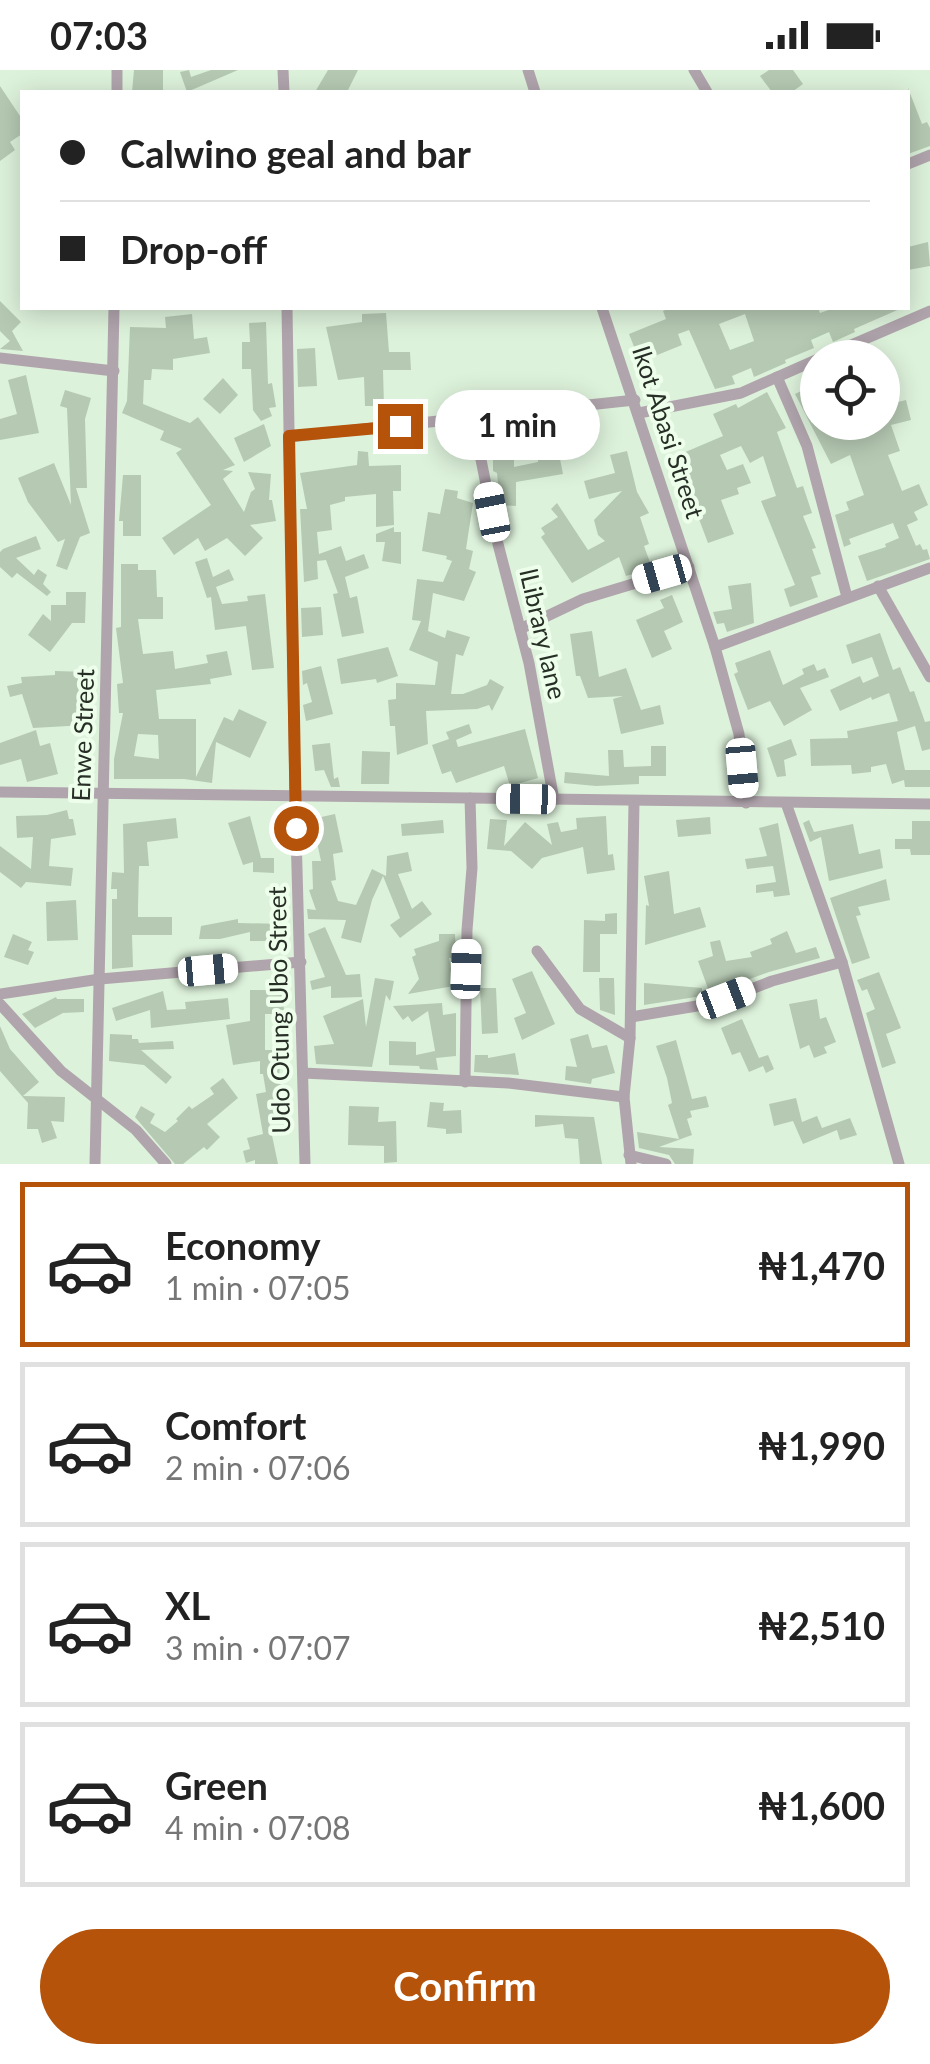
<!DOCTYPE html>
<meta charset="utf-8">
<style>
:root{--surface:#fff;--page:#f6f6f6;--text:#222;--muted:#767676;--line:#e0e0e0;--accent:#b45309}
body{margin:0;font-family:Lato,sans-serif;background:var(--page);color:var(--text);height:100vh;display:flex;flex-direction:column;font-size:38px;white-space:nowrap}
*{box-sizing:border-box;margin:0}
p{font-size:32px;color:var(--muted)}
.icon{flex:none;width:55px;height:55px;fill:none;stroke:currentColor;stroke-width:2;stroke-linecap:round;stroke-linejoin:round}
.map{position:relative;height:1094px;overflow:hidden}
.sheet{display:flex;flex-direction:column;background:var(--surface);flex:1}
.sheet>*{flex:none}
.guide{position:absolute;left:20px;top:20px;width:890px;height:220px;border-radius:0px;box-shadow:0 5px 25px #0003;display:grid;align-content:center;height:220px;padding:0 40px;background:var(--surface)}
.buttons{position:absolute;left:800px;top:270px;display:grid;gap:20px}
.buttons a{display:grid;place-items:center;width:100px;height:100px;border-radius:50%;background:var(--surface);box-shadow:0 5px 25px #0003;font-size:50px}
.end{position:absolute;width:45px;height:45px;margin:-22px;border:12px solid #b45309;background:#fff;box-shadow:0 0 0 5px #fff}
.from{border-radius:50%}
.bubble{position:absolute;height:70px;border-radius:35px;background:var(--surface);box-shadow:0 5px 25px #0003;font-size:32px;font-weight:700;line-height:70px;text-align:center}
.car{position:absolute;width:30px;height:60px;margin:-30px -15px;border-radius:12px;box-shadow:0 0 8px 2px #0007;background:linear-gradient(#fff 24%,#345 0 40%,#fff 0 76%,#345 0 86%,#fff 0)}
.guide b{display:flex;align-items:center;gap:35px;height:95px;font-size:38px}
.guide b+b{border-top:2px solid var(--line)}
.guide i{width:25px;height:25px;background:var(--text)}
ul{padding:18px 0 0;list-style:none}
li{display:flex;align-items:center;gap:30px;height:165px;margin:0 20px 15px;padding:0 20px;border:5px solid var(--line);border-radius:0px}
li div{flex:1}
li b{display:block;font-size:38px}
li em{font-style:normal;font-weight:700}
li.selected{border-color:var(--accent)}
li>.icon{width:90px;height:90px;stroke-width:1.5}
.primary-button{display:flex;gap:20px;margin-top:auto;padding:20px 40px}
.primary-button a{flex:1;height:115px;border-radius:60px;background:var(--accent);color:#fff;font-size:40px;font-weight:700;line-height:115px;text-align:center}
.status{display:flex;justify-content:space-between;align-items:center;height:70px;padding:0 50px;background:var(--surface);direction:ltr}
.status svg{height:28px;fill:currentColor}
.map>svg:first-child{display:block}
.building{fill:#b6cab3;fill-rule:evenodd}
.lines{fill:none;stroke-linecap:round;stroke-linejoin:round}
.minor{stroke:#b1a5ad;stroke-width:11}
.route{stroke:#b45309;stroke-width:12}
.labels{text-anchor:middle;stroke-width:8;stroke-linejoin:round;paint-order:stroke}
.street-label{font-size:25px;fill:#262e25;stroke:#edfeeb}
</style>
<div class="status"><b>07:03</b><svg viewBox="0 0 49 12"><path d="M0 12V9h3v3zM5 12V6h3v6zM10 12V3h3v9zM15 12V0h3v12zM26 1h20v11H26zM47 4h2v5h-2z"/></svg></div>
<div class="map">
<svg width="930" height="1094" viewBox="0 0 930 1094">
<rect width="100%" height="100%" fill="#ddf2db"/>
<g class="building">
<polygon points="134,0 163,0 163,22 132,22"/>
<polygon points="189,0 191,7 211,0 238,0 187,22 180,2"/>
<polygon points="328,0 358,0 347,22 315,22"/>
<polygon points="769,0 793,0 803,14 792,22 772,22 760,6"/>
<polygon points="0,16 22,49 22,64 10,72 15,80 0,91"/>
<polygon points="908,18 922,54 927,52 930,58 930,76 908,84"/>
<polygon points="928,172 930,196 908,200 908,177"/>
<polygon points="0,231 21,252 12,261 23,281 0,279 10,271 0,261"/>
<path d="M670,238H818L820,243L834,238H902L854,259L855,262L833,272L829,262L811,270L814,278L785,290L786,293L754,307L751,298L732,306L735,314L715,319L689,260L678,264L682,275L640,292L629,264L666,249L663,241ZM745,244L754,271L730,280L719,254Z"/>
<polygon points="386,243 389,282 410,282 411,300 383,300 384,336 365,336 364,307 338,310 326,257 362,252 362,244"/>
<polygon points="192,244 194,269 207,267 210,283 173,289 173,300 152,299 151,310 144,310 143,334 190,353 198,347 235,395 223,400 233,401 223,409 244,442 251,422 255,419 248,402 271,404 269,430 272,430 276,451 250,455 263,468 245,486 227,468 205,481 198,468 174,485 162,468 211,435 176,383 182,379 160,370 164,361 122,343 127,331 130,257 166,258 165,247"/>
<polygon points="266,252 268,314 272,313 276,337 269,338 272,346 261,351 253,340 251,299 242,299 242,272 250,272 249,253"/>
<polygon points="315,278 317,316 298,317 297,279"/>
<polygon points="26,305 39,363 0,370 0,349 17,344 8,310"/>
<polygon points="223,308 238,325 220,344 203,329"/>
<polygon points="818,313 818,352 885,352 882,336 906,330 911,350 891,355 900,381 888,385 902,421 919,414 928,435 914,442 918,450 907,455 916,476 920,474 923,480 927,479 930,489 867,511 858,486 886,477 885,474 899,468 893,453 849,469 851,474 844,477 835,445 849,440 846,432 864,425 850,385 831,394 795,324"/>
<polygon points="65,320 91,328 85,349 87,418 76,418 90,463 80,467 67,500 56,496 65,469 58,472 28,432 18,408 54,393 71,435 67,338 60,336"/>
<polygon points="767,322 786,358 777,362 797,418 803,416 812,443 803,446 816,478 812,479 821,504 811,507 818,527 790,537 784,519 795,515 761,431 776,426 763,386 750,393 741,376 720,385 727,400 743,394 751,413 737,418 739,424 721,430 734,464 708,473 685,412 679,414 669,389 723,366 713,344 736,334 738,338"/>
<polygon points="264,354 271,376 244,392 234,368"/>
<polygon points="538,368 552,368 553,390 560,389 563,404 516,412 516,436 500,435 497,403 493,401 493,384 514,384 514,397 538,392"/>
<polygon points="358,381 368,382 369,396 401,395 401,421 393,421 394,455 376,457 376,424 345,427 345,431 330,435 332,460 317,462 319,484 341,476 346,491 364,484 369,498 345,507 350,528 357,526 364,563 342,567 333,524 338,523 326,490 317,491 318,509 304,512 300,439 307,439 300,403 357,395"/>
<polygon points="627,381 637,422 649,443 640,447 649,474 644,476 652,498 626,506 619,487 572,513 541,467 545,464 541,458 558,447 551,439 557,433 588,480 605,471 598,465 594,450 622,421 589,429 584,411 615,403 610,385"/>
<polygon points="123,405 141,405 141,466 123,466 123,451 119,451"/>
<polygon points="445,419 458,421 457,428 473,433 466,479 473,481 469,499 476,502 464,531 433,523 428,561 445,568 447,560 470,567 463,586 456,584 451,624 463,624 487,615 490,609 504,617 492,641 489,635 477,639 426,641 428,674 397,685 395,656 390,656 388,630 396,629 396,613 435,615 438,592 409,580 421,551 412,550 417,509 443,512 452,491 446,489 447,486 422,481 428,442 440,444"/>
<polygon points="394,457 394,462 401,462 401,494 382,491 385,472 376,472 376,464"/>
<polygon points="36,466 41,479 16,488 34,505 38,499 47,505 43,514 51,522 47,526 17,503 12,508 0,497 0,482 3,479"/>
<polygon points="207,488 213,507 229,499 234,510 216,517 222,534 248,531 247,526 265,524 274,598 252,600 246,556 215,560 211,527 207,528 195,492"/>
<path d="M121,494H138V500H156L157,527H163V549H138L143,584L173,581L175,599L208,593L206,585L227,581L232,605L210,609L211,614L156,620L159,649H196V707L224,647L233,651L239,639L267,652L250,688L216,672L212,713L184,709H114V689L123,643H119L117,614L123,613L116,558L121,557ZM138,664L158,665L159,689L134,686Z"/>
<polygon points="751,513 754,553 727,562 724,553 717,554 713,542 732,539 728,516"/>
<polygon points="66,522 86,522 85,553 72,553 50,582 28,565 43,544 51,551 51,535 66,535"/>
<polygon points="672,525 683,552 664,561 672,579 652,588 636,550 664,538 660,530"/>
<polygon points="321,537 323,565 302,567 301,538"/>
<polygon points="592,561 599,607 626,598 641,640 660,635 664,654 621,664 613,629 623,626 588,628 580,606 576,606 570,564"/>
<polygon points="880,563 893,600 900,597 910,622 914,621 925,652 930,651 930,679 922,681 915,656 897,662 905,700 930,700 930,717 905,717 904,710 892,714 886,694 871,697 871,702 852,704 851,695 811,696 810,669 848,668 847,661 898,651 889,623 872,630 871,627 840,641 830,620 860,606 863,613 879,606 872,587 852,594 846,575"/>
<polygon points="388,577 398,606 377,613 376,609 341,614 337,589"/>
<polygon points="770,580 783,615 804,604 802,599 814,594 817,601 825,598 829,607 800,618 812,640 784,656 770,631 748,640 734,604 738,602 735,593"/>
<polygon points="321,596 333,644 306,651 303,635 312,632 307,613 303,615 302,601"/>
<polygon points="55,601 88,602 88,617 78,616 86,655 33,658 22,624 10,627 7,616 22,613 21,607 55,605"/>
<polygon points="469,654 472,663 456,670 458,677 525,659 538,708 510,716 504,696 456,713 451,701 442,704 432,675 449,669 446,662"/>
<polygon points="36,660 40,676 50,673 58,704 27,712 21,689 0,695 0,673"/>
<polygon points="791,669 797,685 784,690 786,706 777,707 767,678"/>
<polygon points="330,673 334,709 338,707 340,717 331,717 324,700 315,701 312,675"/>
<polygon points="651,676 666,676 666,706 639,706 639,714 596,716 564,713 565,702 609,706 608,680 623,680 624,697 651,696"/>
<polygon points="362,681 390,682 389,714 361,714"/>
<polygon points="67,740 69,749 73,749 76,765 51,769 49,796 73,798 71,816 26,812 21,818 0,802 0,776 31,799 33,767 17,768 16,746 47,745"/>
<polygon points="335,744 343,782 333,784 336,810 331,811 338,831 356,835 372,799 386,806 387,786 408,782 412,801 398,804 412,839 422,831 432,844 400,868 390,855 400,848 383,806 372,830 361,873 341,868 346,850 308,849 307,839 316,840 309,820 313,819 312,791 321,791 312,749"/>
<polygon points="250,746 261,788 274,788 274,803 253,802 253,792 243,795 228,753"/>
<polygon points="606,746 608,785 613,784 615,800 587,804 583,777 542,788 532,799 511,781 487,779 490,749 507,750 504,776 525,752 552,775 547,754 558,752 561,762 577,759 576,748"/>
<polygon points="710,747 711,764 678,767 676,750"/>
<polygon points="176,748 178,768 147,772 149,796 139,796 138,836 138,847 172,847 172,865 132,865 133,897 112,899 112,829 117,829 117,819 111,819 112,802 124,803 123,754"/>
<polygon points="443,750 444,763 402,766 401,754"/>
<polygon points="809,750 814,762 853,754 859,784 880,779 883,798 829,811 821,767 810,772 803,753"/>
<polygon points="912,751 930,751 930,785 911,785 910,779 895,779 895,769 912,769"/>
<polygon points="778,753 790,825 774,827 773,821 756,823 756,815 776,812 773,796 747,799 745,789 767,786 759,758"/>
<polygon points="669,801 674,844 700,837 706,857 645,875 646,835 649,836 644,806"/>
<polygon points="886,809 890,830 858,837 861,845 856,846 870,888 852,894 830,828"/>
<polygon points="76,830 78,870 47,871 46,832"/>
<polygon points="617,843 617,864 600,864 600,902 583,902 584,850 605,851 605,844"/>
<polygon points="238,849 238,853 286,854 285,863 280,863 280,871 250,871 250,862 220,869 199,869 201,856"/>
<polygon points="325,857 346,905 360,904 362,927 331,928 331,916 312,920 310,911 325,907 308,864"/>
<polygon points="787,861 796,883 816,877 820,888 769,902 710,924 698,891 713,886 710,872 720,870 726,891 752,887 750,882 772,874 770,869"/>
<polygon points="13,864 32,872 28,880 34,882 28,895 4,887"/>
<polygon points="439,864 455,864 456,888 449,888 454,916 408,924 419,909 412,887 416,885 414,879 439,871"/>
<polygon points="532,901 555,954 522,970 514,948 526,943 512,909"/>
<polygon points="879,902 901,958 886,964 896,993 882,998 866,943 875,939 867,919 862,921 857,910"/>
<polygon points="375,908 394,911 390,931 386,925 372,997 316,994 314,976 334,974 323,946 363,929 366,957"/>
<polygon points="599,908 614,908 615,945 600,940"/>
<polygon points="644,913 702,918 702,926 644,935"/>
<polygon points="480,918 496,918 498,963 482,964"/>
<polygon points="250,920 283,920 284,944 265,944 265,980 282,980 279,1005 284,1033 272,1036 275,1050 269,1051 278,1094 255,1094 255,1090 246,1093 243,1081 250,1079 247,1068 263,1064 256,1024 266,1022 263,1004 260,1004 260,991 233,995 226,955 250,951"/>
<polygon points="163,921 167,940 186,939 185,932 228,928 230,949 151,958 150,940 116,951 112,938"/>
<polygon points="56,927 57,929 84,929 84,942 63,943 35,958 22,944"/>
<polygon points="817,929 820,949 826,947 836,972 824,977 827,983 814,988 809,975 800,979 789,934"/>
<polygon points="442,933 443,945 456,943 456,986 436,988 438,1000 420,999 419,996 389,995 389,971 416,972 416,985 435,981 436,986 428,941 412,952 408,946 403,950 393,936"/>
<polygon points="742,949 759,988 768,985 774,999 766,1003 763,996 749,1002 740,982 732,985 721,958"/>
<polygon points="0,956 10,979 39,1012 23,1026 65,1027 64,1052 51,1051 57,1068 42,1073 38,1059 27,1059 28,1033 0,1001"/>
<polygon points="110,964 132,965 132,969 138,969 139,973 173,971 174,979 141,980 172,1007 166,1014 144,995 109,991"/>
<polygon points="588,964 592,978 607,975 615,1003 592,1009 591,1014 565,1010 566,996 577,997 570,969"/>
<polygon points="676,970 692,1029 706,1026 709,1037 690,1041 692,1047 687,1049 692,1065 659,1077 694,1079 693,1094 675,1094 669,1085 639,1078 637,1062 679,1069 668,1035 672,1033 667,1008 656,976"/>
<polygon points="515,983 519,1005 474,1002 475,985 488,985 488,988"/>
<polygon points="223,1008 238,1028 207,1054 220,1067 207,1080 204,1077 183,1094 175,1094 135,1047 141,1036 155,1044 150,1053 165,1062 178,1051 176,1049 189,1036 192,1039 214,1024 210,1018"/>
<polygon points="796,1028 802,1052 817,1046 822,1058 850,1048 857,1065 840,1070 837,1060 803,1074 793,1051 774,1056 769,1034"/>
<polygon points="430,1032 444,1033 443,1041 461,1040 462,1063 446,1064 446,1059 427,1057"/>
<polygon points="349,1036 379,1037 378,1052 396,1051 397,1092 384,1093 384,1076 348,1075"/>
<polygon points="535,1045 594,1047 602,1094 580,1094 578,1069 565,1068 563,1054 535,1057"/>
</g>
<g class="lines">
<g class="minor">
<polyline points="283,0 284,22"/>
<polyline points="528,0 535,22"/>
<polyline points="694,0 707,22"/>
<polyline points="117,22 117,0"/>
<polyline points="908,94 930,85"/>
<polyline points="287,238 295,725 305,1094"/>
<polyline points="602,238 715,577 739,664 746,733"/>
<polyline points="0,288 114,301"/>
<polyline points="821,288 930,241"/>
<polyline points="777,307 807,376 847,527"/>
<polyline points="639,343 741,323 818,289"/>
<polyline points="473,350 498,474 529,593 554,730"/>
<polyline points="289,367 635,330"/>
<polyline points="878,516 930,607"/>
<polyline points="520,559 583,529 689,497"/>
<polyline points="715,577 930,498"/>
<polyline points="0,722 930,734"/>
<polyline points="786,733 842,892 899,1094"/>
<polyline points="537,881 580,939 630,968"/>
<polyline points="0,924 100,909 301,892"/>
<polyline points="0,934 61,1001 136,1060 166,1094"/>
<polyline points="631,947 715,933 772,911 842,892"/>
<polyline points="303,1003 508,1013 624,1027"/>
<polyline points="465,1012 467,860 472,798 470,728"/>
<polyline points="629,1085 666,1094"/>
<polyline points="95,1094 114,238"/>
<polyline points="631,1094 624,1027 630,968 634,732"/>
</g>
</g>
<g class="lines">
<polyline class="route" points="296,758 289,366 400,356"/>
</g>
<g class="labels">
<g class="street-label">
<text transform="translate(668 362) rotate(72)" y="9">Ikot Abasi Street</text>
<text transform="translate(543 564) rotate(77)" y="9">lLibrary lane</text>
<text transform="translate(83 665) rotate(-88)" y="9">Enwe Street</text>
<text transform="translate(279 940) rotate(-91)" y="9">Udo Otung Ubo Street</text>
</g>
</g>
</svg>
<div class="buttons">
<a><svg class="icon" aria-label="locate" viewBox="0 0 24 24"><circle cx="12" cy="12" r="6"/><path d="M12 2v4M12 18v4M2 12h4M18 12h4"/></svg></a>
</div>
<i class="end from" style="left:296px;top:758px"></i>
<i class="end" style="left:400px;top:356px"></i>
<div class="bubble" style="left:435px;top:320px;width:165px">1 min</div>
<i class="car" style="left:492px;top:442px;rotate:349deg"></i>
<i class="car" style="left:662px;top:504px;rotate:254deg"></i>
<i class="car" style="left:742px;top:698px;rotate:175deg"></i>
<i class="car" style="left:526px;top:729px;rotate:271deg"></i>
<i class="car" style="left:466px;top:899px;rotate:2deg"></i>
<i class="car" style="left:208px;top:900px;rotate:85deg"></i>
<i class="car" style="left:726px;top:928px;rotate:69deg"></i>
<div class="guide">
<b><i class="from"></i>Calwino geal and bar</b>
<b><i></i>Drop-off</b>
</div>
</div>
<section class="sheet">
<ul>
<li class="selected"><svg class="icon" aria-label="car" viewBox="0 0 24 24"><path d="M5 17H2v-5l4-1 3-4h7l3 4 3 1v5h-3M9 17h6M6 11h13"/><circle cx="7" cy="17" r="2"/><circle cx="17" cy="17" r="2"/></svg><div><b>Economy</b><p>1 min · 07:05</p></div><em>₦1,470</em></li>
<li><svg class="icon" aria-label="car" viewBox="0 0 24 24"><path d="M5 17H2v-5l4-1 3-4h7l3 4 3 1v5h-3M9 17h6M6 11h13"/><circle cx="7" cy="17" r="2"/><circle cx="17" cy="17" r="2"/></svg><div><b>Comfort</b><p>2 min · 07:06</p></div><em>₦1,990</em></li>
<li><svg class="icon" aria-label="car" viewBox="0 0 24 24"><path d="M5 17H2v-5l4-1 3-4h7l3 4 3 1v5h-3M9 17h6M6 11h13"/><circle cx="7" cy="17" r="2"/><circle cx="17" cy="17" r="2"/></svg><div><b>XL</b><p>3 min · 07:07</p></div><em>₦2,510</em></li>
<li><svg class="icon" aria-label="car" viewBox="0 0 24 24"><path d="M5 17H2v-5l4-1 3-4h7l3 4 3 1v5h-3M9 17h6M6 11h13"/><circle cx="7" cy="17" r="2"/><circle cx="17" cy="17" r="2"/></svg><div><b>Green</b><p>4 min · 07:08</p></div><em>₦1,600</em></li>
</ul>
<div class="primary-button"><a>Confirm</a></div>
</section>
